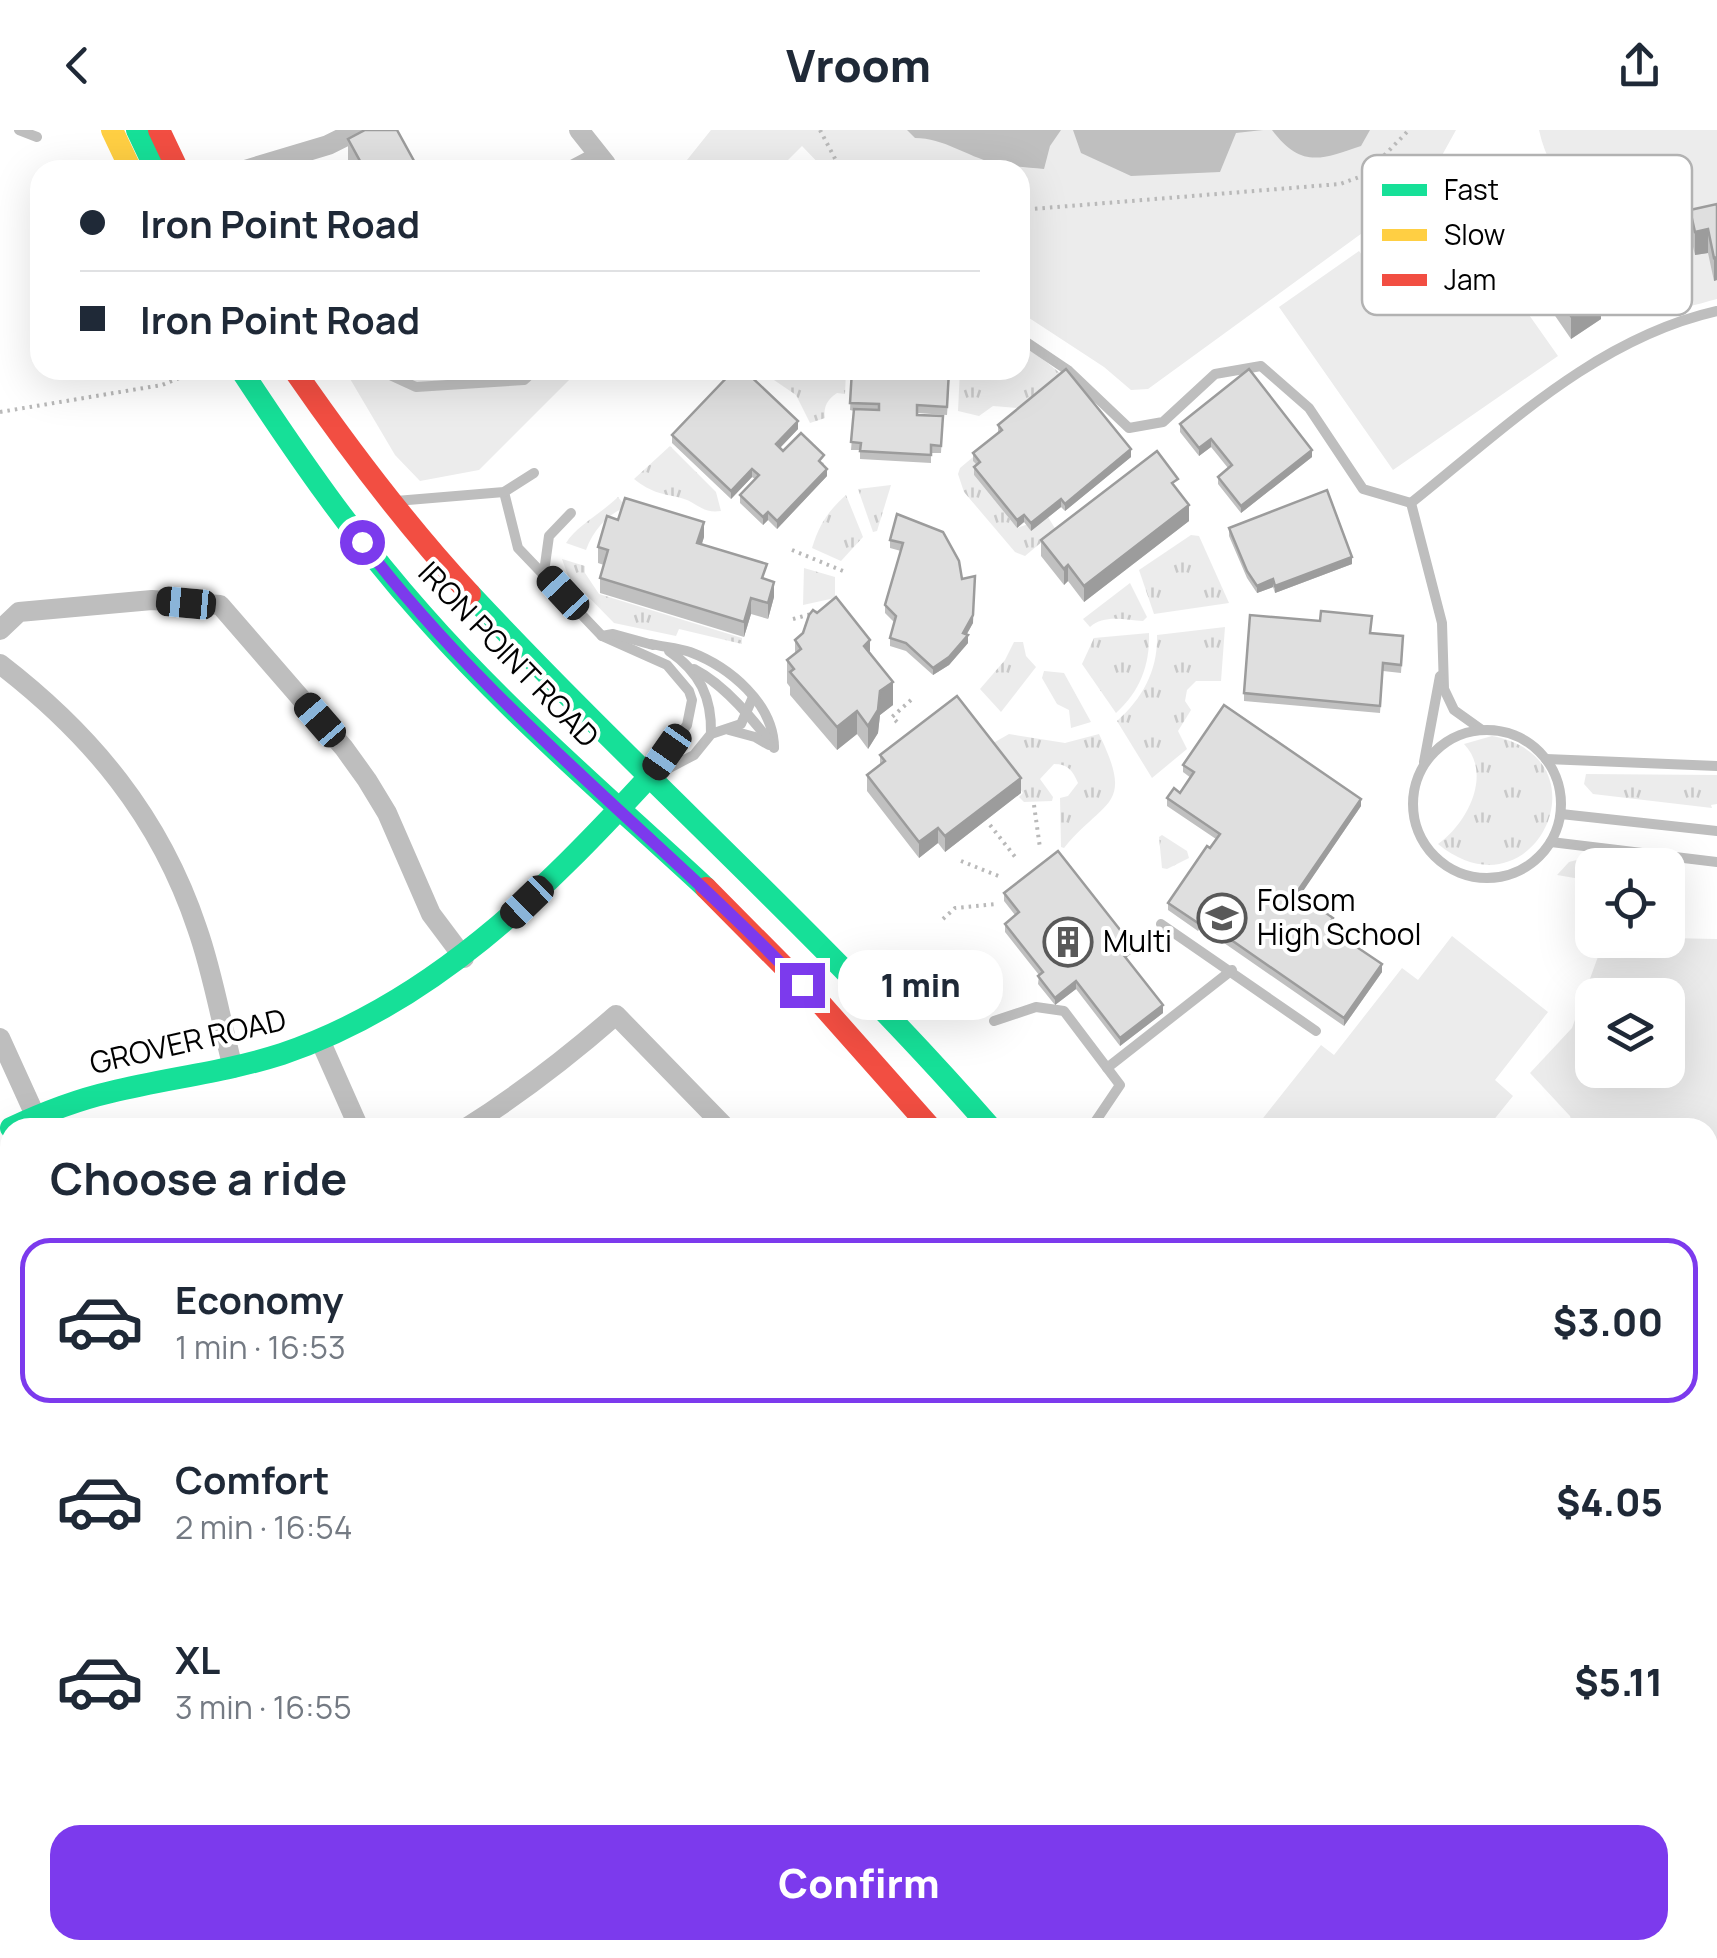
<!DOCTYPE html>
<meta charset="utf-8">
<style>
:root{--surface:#fff;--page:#f2f2f3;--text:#1f2937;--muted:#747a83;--line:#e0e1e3;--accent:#7c3aed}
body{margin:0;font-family:Manrope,sans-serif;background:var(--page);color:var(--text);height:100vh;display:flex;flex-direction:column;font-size:38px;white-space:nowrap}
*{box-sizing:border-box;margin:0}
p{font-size:32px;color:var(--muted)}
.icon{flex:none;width:55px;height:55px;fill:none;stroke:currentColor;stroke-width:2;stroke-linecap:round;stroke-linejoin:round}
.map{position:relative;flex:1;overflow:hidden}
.sheet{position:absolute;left:0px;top:988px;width:1718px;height:842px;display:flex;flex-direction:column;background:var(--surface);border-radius:30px 30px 0 0;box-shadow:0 10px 40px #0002}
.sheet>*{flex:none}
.guide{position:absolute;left:30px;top:30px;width:1000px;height:220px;border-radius:30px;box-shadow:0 10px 40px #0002;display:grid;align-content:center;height:220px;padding:0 50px;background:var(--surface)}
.buttons{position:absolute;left:1575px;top:718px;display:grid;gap:20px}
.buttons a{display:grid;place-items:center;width:110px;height:110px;border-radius:20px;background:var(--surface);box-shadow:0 10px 40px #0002;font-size:50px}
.end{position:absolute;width:45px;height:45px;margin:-22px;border:12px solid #7c3aed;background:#fff;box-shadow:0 0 0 5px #fff}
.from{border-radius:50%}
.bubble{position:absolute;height:70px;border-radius:30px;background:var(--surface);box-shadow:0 10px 40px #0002;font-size:32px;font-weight:800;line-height:70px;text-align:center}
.car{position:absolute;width:30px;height:60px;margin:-30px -15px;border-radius:12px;box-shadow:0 0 8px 2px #0007;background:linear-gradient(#222 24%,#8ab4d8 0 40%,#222 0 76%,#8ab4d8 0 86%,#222 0)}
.guide b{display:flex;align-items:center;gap:35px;height:95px;font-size:38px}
.guide b+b{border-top:2px solid var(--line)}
.guide i{width:25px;height:25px;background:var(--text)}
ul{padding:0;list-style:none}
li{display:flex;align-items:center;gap:30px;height:165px;margin:0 20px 15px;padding:0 30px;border:5px solid transparent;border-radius:30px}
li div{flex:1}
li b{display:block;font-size:38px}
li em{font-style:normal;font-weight:800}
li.on{border-color:var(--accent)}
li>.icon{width:90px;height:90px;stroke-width:1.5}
h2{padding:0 50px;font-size:45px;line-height:120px}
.action{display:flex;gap:20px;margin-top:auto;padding:20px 50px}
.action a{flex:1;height:115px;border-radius:30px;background:var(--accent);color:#fff;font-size:40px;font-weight:800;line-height:115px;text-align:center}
header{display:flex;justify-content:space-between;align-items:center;height:130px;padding:0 50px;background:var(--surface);font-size:45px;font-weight:800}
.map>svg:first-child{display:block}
.grass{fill:url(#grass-tufts)}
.park{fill:#ececec;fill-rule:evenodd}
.water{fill:#bfbfbf}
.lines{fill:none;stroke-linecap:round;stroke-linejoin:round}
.path{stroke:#b9b9b9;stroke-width:4;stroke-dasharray:2.5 5;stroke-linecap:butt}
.lane{stroke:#bebebe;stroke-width:10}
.street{stroke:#bebebe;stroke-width:20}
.fast{stroke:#16e098;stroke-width:22}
.slow{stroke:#ffcf43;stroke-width:22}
.jam{stroke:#f24e42;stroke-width:22}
.wall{fill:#c0c0c0}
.shaded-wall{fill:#9c9c9c}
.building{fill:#dfdfdf;stroke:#9c9c9c;stroke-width:2.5}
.route{stroke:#7c3aed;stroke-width:12}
.labels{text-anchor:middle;stroke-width:8;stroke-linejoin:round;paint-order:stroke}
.street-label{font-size:30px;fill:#000;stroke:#fff}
.poi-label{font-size:30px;fill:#000;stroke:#fff;text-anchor:start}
.key{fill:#fff;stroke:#b2b2b2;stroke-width:2.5}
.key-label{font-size:28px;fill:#000}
</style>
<header><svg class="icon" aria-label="back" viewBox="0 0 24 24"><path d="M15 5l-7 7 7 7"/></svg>Vroom<svg class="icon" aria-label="share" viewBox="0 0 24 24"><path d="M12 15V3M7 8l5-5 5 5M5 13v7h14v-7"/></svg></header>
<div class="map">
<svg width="1717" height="1828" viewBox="0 0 1717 1828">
<defs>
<pattern id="grass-tufts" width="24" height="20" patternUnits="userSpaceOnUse" patternTransform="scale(2.5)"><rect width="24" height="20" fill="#ececec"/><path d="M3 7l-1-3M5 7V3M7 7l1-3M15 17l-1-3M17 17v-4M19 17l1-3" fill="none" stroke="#c9c9c9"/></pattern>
</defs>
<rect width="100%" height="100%" fill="#fff"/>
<g class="grass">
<polygon points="1020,215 1039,226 1061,244 1017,278 993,276 979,286 958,281 960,240 1020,240"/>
<path d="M768,240H846L845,264L837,263C828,269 823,276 825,288L810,293L796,265L771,248Z"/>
<path d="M670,316L716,362L721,381C702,384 697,372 681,368C660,363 652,363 634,349Z"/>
<polygon points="985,317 980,339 974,345 1017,398 1048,387 1056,400 1025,426 1015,422 964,362 958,344 960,338"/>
<polygon points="891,355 877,401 873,402 858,359"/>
<path d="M846,365L863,407L841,431L812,418C819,395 828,381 846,365Z"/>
<path d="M618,367L626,377C607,384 593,401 586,420L566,413C576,396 602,383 618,367Z"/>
<polygon points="1191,405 1199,406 1229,473 1154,484 1139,440"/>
<polygon points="562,429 585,436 585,443 599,464 742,508 742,514 679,499 676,506 614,493 568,446"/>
<polygon points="804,438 835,447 835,468 803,475"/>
<path d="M1130,453L1147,487L1143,491C1125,490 1104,484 1090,497L1083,489Z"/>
<path d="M1225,497L1221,551H1196L1187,560L1185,571L1191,580L1178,601L1187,619L1152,648L1117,591C1143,568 1158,540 1157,505Z"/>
<path d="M1149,503C1150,535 1140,561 1116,583L1082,534L1094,508Z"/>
<polygon points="1014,512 1023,512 1026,526 1036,537 1001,582 980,559 1005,530"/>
<path d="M1009,604L1065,613L1099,604C1135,678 1105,668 1064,718L1061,717L1060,668L1068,666L1078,653C1073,641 1068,634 1054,634L1040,649L1053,667L1052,671L1024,672L1019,667L1023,663L988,616Z"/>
<path d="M1492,606C1611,628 1533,792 1438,714C1467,694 1493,644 1464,614Z"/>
<polygon points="1586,644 1717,645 1717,674 1711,675 1712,678 1593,664 1584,654"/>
<polygon points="1162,705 1187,721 1189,728 1167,739 1162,738 1159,707"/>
<polygon points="1588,727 1641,735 1592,735 1592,751 1557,745 1569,732"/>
</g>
<g class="park">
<polygon points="711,0 1456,0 1424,58 1148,259 1131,260 1104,237 1020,182 1020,40 825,40 802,16 778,40 679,40"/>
<path d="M1539,0H1717V169C1707,171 1695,176 1684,177C1653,177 1650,132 1645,110C1594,90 1551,56 1539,0Z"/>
<polygon points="1470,101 1558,226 1393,340 1279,177 1359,121 1387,159"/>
<polygon points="351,240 579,240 479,340 420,351 395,325 346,242"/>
<polygon points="1044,541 1064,543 1091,592 1071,598 1069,580 1057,574 1042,548"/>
<polygon points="1452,806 1548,882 1495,950 1513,966 1488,997 1256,997 1321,915 1334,925 1402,838 1418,850"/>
<path d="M1668,808L1717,809V1129L1708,1125V998L1573,997L1570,986L1530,943L1572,898L1603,813ZM1592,865H1668V940H1592Z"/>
<polygon points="1714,1137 1717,1137 1717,1376 1708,1376 1708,1143"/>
<polygon points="1708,1391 1717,1391 1717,1562 1708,1561"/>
<polygon points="0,1734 10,1734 10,1820 198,1820 199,1828 0,1828"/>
</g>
<g class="water">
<path d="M907,0H1061L1050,16L1044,39C1027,37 1010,37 994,33C966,26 944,8 915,8Z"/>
<polygon points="1073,0 1263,0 1236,3 1220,42 1131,46 1081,23"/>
<path d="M1272,0H1370L1361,16C1320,30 1301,38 1272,0Z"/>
</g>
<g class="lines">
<g class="path">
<polyline points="820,0 841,40"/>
<polyline points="1020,80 1340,54 1365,45 1409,0"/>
<polyline points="0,282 162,255 199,240"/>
<polyline points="792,420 843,441"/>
<polyline points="793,489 822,481"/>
<polyline points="897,592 892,587 911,570"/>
<polyline points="1034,675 1040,718"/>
<polyline points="990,695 1016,728"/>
<polyline points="961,731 1001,747"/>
<polyline points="943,789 955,778 997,774"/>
<polyline points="58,1820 60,1828"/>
</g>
<g class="lane">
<polyline points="19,0 37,7"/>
<polyline points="562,40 596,22"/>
<polyline points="1020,208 1069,241 1129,298 1163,292 1215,244 1261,236 1309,278 1363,359 1411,373"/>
<polyline points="379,240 416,257 524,250 535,240"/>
<polyline points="504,362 518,418 602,506 667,535 689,561 692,570 687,595 650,647"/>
<polyline points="396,371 504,362 534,343"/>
<polyline points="544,442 549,406 571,383"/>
<polyline points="602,506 613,504 653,515"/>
<path d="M651,514C664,517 678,518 690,522C730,537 774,574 774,618"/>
<path d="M669,521C700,542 712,568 711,604"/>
<path d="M694,539C725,555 753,589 774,617"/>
<polyline points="729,600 755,607 769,615"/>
<path d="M1482,600L1454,580L1444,559L1442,493L1411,373C1505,298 1597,208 1717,181"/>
<circle cx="1487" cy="674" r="74"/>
<polyline points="1546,629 1717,636"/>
<polyline points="1424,632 1440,546"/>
<polyline points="654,646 694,625 711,604 741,594 753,567"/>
<polyline points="1561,684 1717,701"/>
<polyline points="1551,712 1717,732"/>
<polyline points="1161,794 1316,901"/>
<polyline points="994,891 1036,877 1064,881 1120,955 1091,998"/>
<polyline points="1107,938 1232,840"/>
<polyline points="900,1820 904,1828"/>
<polyline points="1195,1820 1210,1828"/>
<polyline points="1701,1820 1713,1828"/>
<polyline points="985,1828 988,1820"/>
<polyline points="1239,1828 1244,1820"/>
<polyline points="1306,1828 1311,1820"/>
</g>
<g class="street">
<polyline points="579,0 606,34"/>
<polyline points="245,40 328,15 358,0"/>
<polyline points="0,500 19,482 152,470 220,475 344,618 367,650 387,683 431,784 464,828"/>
<path d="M0,534C91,604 160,687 197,798C213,843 221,892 233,938"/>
<polyline points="0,908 35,985"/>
<polyline points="320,910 359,998"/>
<path d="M466,998C520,964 568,927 616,885L726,998"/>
<polyline points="1030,1820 1031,1828"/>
</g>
<g class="fast">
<polyline points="137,0 156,40"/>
<path d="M241,240C297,325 354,408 422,484C509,583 610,669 706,758"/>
<path d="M470,464C640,646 827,810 991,998"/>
<path d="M11,998C43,983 76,970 111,962C167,948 226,942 282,924C432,873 543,762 648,648"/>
<polyline points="1708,1645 1717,1649"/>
<polyline points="1708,1693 1717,1695"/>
</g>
<polyline class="slow" points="112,0 131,40"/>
<g class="jam">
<polyline points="159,0 178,40"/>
<path d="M294,240C348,318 405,394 470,464"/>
<polyline points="706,758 821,874 931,998"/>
</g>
</g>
<g class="wall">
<polygon points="348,9 419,40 348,40"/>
<polygon points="1717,74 1717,150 1714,151 1708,123 1695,125 1690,104 1690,80"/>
<polygon points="1518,109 1601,189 1571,209 1518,132"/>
<polygon points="852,240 950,240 947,285 917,283 917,285 943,286 941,323 931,323 931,333 860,329 860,320 851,320 854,281 850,280"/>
<polygon points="1180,294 1312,327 1241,383 1218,354 1218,347 1228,338 1211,317 1199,326 1180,302"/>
<polygon points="998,295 1131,327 1065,381 1061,377 1031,401 1024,392 1017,398 974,345 974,337 977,335 973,331 973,323 998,303"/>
<polygon points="798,299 780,318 783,321 824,333 822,335 827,346 777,399 768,390 763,395 740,373 740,365 755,349 752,347 731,369 672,313 672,305"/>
<polygon points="1178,361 1189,391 1084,472 1068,451 1064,455 1041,426 1041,410"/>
<polygon points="897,384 962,449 973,493 966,505 968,513 949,535 933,545 906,521 890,516 890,508 894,492 885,483 885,475 901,421 890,418 890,410"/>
<polygon points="618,390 704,407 702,414 766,449 774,467 768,489 751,484 744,507 600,463 600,448 604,435 598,433 598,417"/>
<polygon points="1229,398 1352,434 1275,463 1273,457 1257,463 1247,448 1229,406"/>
<polygon points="803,503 870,524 893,575 880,585 878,603 868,619 857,604 837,620 790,565 790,557 787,553 787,530 795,524 795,510"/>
<polygon points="1371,503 1403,513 1401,543 1383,541 1380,583 1244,571 1244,563"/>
<polygon points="880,625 1021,663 945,722 938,713 919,728 867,661 867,645 880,635"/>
<polygon points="1183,635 1361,676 1300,765 1333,795 1331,799 1382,842 1344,896 1201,797 1198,801 1168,780 1168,773 1216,709 1167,676 1167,668 1180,663 1191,648 1183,642"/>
<polygon points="1004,763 1132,823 1125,828 1163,883 1120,916 1076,859 1055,875 1038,854 1039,845 1005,802 1005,794 1015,785 1004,771"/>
</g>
<g class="shaded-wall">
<polygon points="1708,99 1708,123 1695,125 1695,102"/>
<polygon points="1717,127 1717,150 1714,151 1714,128"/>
<polygon points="1601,166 1601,189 1571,209 1571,186"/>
<polygon points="798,291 798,299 776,322 776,314"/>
<polygon points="1211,309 1211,317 1199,326 1199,318"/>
<polygon points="1131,319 1131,327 1065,381 1065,374"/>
<polygon points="1312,320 1312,327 1241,383 1241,376"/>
<polygon points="752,339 752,347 731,369 731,361"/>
<polygon points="827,339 827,346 777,399 777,391"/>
<polygon points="1061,369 1061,377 1031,401 1031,393"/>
<polygon points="1189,375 1189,391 1084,472 1084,456"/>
<polygon points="768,382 768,390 763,395 763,387"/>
<polygon points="1024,385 1024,392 1017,398 1017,390"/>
<polygon points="704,392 704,407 697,428 697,413"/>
<polygon points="1352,427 1352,434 1275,463 1275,456"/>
<polygon points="1068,435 1068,451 1064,455 1064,439"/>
<polygon points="975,446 973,493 963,511 963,503"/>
<polygon points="1273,449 1273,457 1257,463 1257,456"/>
<polygon points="774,452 774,467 768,489 768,473"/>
<polygon points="751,468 751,484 744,507 744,492"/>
<polygon points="968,505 968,513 949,535 933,545 933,538"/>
<polygon points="870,510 870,533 864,516"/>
<polygon points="893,552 893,575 880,585 878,603 868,619 868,596 880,561"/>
<polygon points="857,581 857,604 837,620 837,597"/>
<polygon points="1021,648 1021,663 945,722 945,706"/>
<polygon points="1361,669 1361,676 1297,770 1297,762"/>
<polygon points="938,698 938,713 919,728 919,712"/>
<polygon points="1132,815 1132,823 1122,831 1122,823"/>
<polygon points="1382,834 1382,842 1344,896 1344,888"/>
<polygon points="1076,851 1076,859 1055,875 1055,868"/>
<polygon points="1163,875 1163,883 1120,916 1120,908"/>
</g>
<g class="building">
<polygon points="365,0 397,0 419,40 365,40 348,9"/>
<polygon points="1717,74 1717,127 1714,128 1708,99 1695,102 1690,80"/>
<polygon points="1547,89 1601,166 1571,186 1518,109"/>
<polygon points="1066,239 1131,319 1065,374 1061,369 1031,393 1024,385 1017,390 974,337 980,332 973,323 1002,300 998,295"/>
<polygon points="1249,239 1312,320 1241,376 1218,347 1232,335 1211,309 1199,318 1180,294"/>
<polygon points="734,240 744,240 798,291 776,314 783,321 801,303 824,325 819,331 827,339 777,391 768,382 763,387 740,365 759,345 752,339 731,361 672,305"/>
<polygon points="852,240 949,240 947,277 917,275 917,285 943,286 941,316 931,315 931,325 860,321 861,313 851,312 854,279 879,280 879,274 850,273"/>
<polygon points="1157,321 1178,349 1172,353 1189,375 1084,456 1068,435 1064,439 1041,410"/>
<polygon points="1327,360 1352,427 1275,456 1273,449 1257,456 1247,441 1229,398"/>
<polygon points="625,368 704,392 697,413 767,434 762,448 774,452 768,473 751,468 744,492 600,448 608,420 598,417 607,386 618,390"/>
<polygon points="897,384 943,402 959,431 962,449 975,446 973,485 963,503 968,505 949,527 933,538 906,513 890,508 896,486 885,475 903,413 890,410"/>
<polygon points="836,467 870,510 864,516 893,552 880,561 878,580 868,596 857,581 837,597 790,542 794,539 787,530 801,519 795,510 803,503 809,485 813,480 817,483"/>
<polygon points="1321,481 1372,486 1370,503 1403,506 1401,535 1383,533 1380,576 1244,563 1250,485 1320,491"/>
<polygon points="957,566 1021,648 945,706 938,698 919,712 867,645 885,631 880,625"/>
<polygon points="1224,575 1361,669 1297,762 1333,788 1327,797 1382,834 1344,888 1201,789 1198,793 1168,773 1207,716 1210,718 1220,704 1167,668 1174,658 1180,663 1194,642 1183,635"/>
<polygon points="1058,721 1132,815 1122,823 1163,875 1120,908 1076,851 1055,868 1038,846 1043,842 1005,794 1019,782 1004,763"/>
</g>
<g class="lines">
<path class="route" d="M362,412C487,577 659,707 802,855"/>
</g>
<defs>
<g id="school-ring" transform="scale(2.5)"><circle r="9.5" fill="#fff" stroke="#595959" stroke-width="1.5"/><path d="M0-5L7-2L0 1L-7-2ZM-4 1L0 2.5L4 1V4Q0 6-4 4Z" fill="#595959"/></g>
<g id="building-ring" transform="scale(2.5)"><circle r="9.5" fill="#fff" stroke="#595959" stroke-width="1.5"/><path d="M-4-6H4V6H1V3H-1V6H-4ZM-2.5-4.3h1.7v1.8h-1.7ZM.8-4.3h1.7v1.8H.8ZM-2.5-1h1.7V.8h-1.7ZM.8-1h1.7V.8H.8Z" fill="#595959"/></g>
</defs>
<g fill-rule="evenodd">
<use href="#school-ring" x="1222" y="788"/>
<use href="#building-ring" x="1068" y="812"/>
</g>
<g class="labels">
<g class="street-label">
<text transform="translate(508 525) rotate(46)" y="10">IRON POINT ROAD</text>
<text transform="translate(188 912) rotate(-13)" y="10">GROVER ROAD</text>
</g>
<g class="poi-label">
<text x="1257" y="781">Folsom<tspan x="1257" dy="34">High School</tspan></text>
<text x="1103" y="822">Multi</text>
</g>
</g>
<rect x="1362" y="25" width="330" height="160" rx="15" class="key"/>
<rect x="1382" y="54" width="45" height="12" fill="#16e098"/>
<rect x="1382" y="99" width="45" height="12" fill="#ffcf43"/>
<rect x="1382" y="144" width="45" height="12" fill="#f24e42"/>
<g class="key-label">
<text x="1444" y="70">Fast</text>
<text x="1444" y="115">Slow</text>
<text x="1444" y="160">Jam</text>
</g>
</svg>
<div class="buttons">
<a><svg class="icon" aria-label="locate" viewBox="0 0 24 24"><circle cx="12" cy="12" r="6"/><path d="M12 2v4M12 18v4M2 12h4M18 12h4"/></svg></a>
<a><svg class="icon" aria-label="layers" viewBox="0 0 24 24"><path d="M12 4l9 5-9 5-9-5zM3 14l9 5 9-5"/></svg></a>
</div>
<i class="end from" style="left:362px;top:412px"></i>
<i class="end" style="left:802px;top:855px"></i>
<div class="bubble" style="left:838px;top:820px;width:165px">1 min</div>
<i class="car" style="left:563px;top:463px;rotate:317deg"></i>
<i class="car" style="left:186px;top:473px;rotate:275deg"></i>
<i class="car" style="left:320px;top:590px;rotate:319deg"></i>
<i class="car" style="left:667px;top:622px;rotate:215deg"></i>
<i class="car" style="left:527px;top:772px;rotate:226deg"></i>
<div class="guide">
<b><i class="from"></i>Iron Point Road</b>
<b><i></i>Iron Point Road</b>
</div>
<section class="sheet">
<h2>Choose a ride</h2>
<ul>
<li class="on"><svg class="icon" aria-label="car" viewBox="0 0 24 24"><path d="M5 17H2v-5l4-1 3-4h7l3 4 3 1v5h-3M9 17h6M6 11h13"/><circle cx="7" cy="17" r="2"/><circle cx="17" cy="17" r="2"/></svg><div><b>Economy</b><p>1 min · 16:53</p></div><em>$3.00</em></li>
<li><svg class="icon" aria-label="car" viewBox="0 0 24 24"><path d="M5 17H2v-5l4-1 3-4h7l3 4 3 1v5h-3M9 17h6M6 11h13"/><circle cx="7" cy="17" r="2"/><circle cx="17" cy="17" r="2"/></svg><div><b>Comfort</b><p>2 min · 16:54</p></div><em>$4.05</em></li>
<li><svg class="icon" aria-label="car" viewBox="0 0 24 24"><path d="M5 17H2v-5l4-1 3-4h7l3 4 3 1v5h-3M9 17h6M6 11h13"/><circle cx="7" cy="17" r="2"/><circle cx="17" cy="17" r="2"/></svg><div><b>XL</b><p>3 min · 16:55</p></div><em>$5.11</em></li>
</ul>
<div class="action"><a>Confirm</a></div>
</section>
</div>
